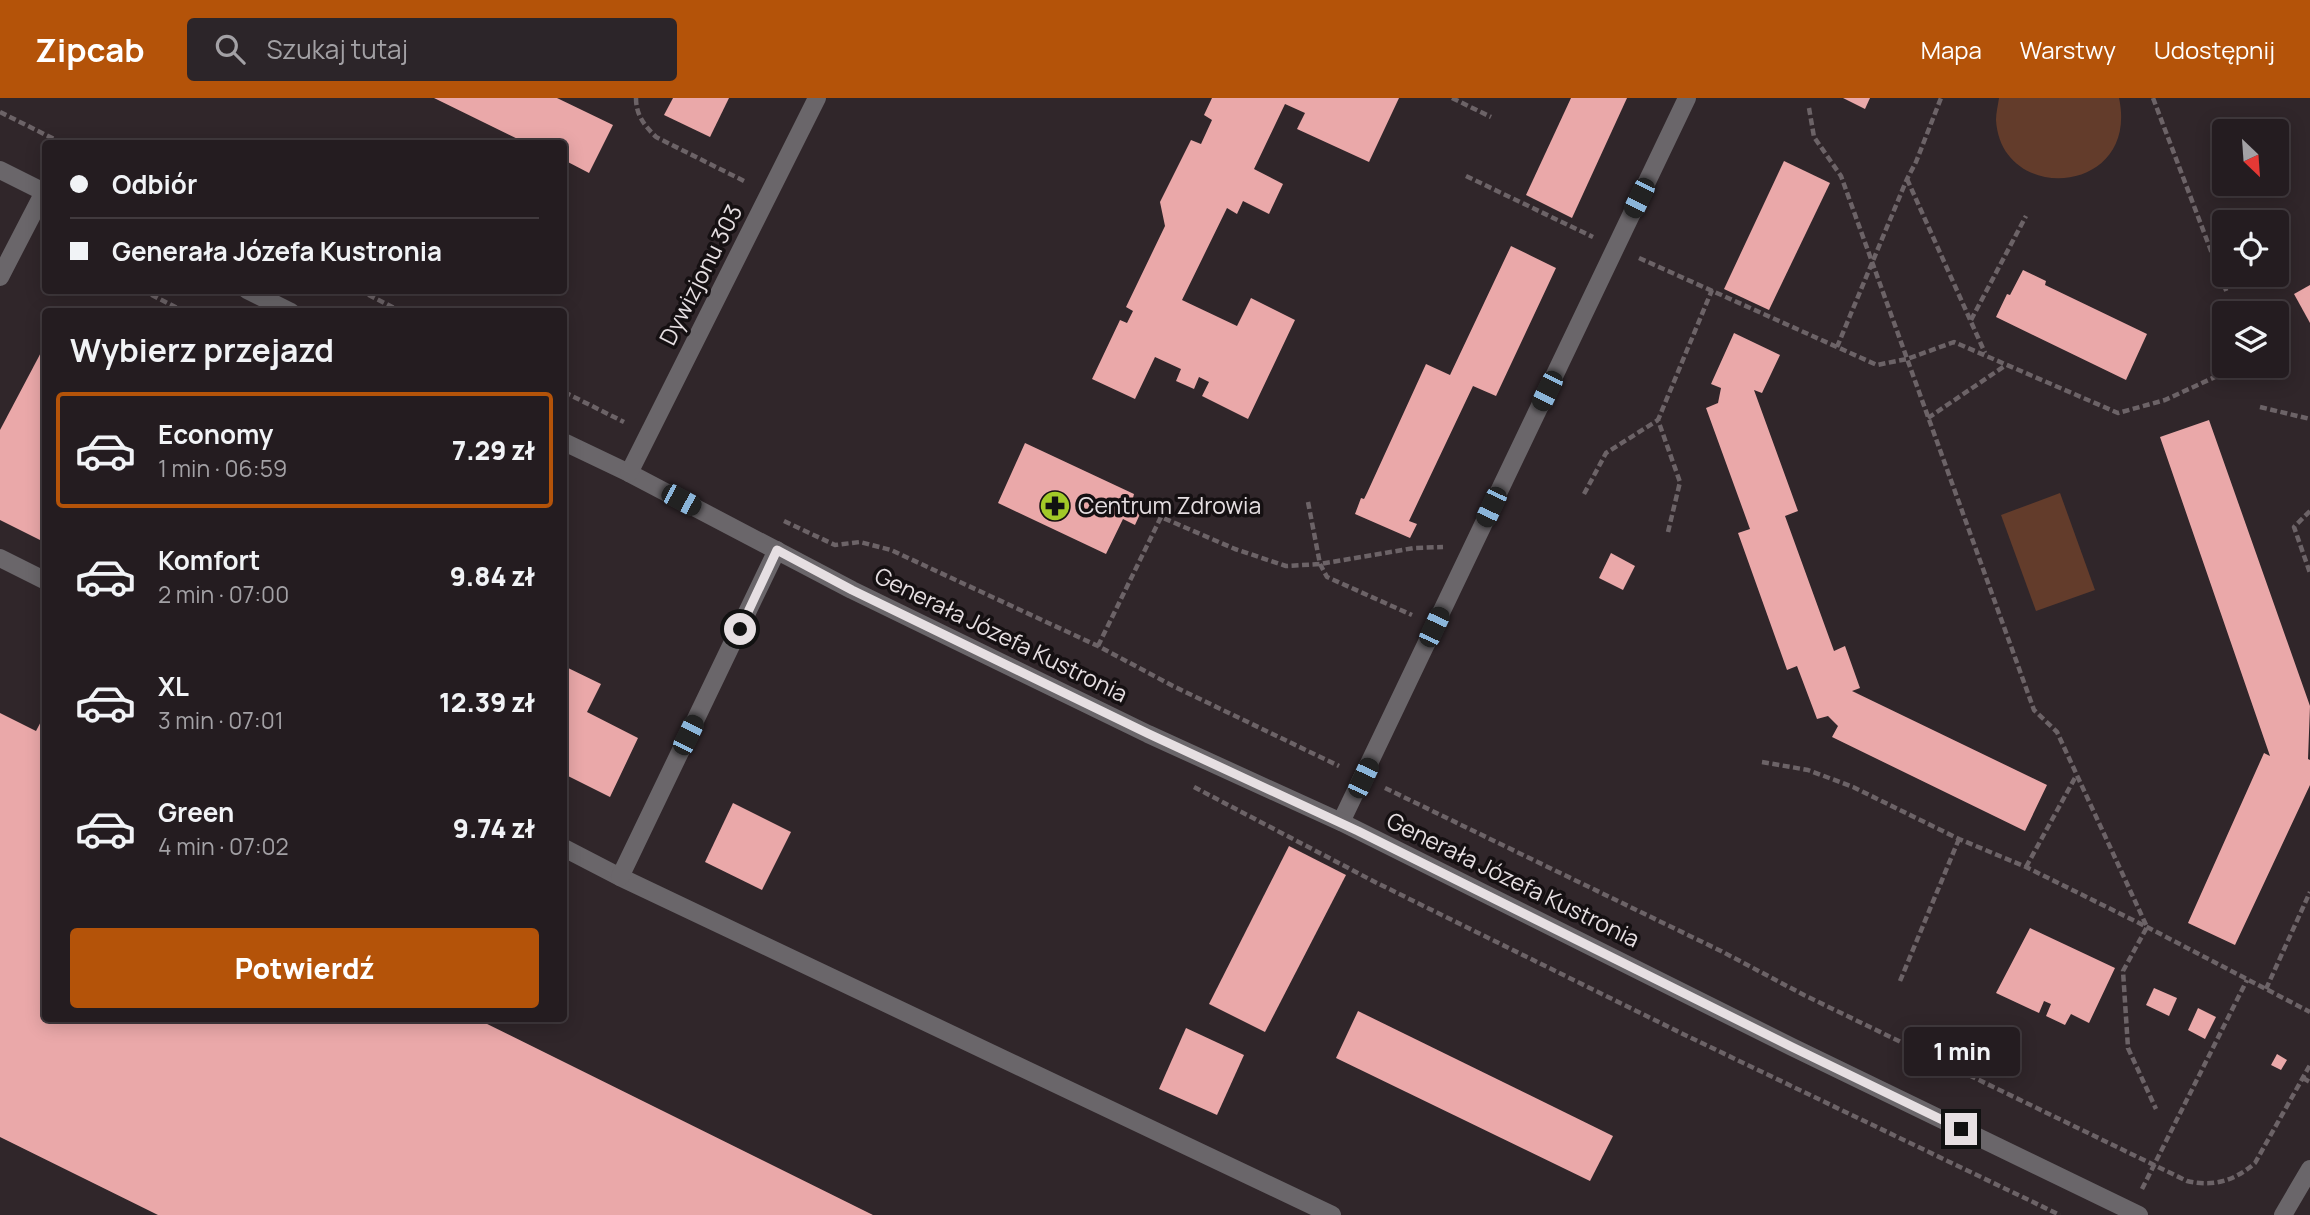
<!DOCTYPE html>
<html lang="pl">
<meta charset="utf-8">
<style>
:root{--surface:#241c20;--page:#2c2529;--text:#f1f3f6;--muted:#a3a1a5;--line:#413a3e;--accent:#b45309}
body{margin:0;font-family:Manrope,sans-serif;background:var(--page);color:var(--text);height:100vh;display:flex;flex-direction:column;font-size:26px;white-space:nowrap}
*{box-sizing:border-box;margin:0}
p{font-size:23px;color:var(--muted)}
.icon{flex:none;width:38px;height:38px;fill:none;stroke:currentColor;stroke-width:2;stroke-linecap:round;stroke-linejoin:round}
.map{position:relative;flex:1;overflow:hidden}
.drawer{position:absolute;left:42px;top:210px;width:525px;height:714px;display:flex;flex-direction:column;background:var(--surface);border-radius:7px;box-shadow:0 4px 18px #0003,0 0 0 2px var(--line)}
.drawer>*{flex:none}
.hud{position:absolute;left:42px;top:42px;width:525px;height:154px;border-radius:7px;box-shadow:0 4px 18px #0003,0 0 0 2px var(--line);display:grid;align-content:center;height:154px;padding:0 28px;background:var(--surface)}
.needle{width:46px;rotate:155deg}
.controls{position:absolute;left:2212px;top:21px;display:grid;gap:14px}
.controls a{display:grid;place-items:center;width:77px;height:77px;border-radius:7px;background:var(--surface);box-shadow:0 4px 18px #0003,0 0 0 2px var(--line);font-size:35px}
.end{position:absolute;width:32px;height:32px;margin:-16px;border:9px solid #e6dfe2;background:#111;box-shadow:0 0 0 4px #111}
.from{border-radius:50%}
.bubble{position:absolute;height:49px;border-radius:7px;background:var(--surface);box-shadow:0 4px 18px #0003,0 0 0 2px var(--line);font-size:23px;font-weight:800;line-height:49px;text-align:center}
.car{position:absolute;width:21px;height:42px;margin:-21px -10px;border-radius:9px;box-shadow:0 0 5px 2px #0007;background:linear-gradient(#222 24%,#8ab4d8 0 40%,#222 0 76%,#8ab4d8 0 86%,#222 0)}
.hud b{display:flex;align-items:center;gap:24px;height:66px;font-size:26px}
.hud b+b{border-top:2px solid var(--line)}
.hud i{width:18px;height:18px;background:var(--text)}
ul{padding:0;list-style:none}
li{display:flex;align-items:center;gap:21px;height:116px;margin:0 14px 10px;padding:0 14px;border:4px solid transparent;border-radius:7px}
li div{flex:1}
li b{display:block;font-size:26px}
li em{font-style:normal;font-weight:800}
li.current{border-color:var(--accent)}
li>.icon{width:63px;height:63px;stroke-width:1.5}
h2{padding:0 28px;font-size:32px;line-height:84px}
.button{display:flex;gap:14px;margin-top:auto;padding:14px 28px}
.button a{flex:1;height:80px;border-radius:7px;background:var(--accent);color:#fff;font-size:28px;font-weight:800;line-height:80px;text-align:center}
header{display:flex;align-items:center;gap:42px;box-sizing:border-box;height:98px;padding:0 35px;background:var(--accent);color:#fff}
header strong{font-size:33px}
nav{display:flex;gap:38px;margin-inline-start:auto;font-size:24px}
.search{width:490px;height:63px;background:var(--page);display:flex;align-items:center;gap:18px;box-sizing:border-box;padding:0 24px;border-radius:7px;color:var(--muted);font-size:26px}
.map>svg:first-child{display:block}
.green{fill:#633c2b}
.building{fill:#eaa8a9}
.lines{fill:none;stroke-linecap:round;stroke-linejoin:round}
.path{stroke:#6c6367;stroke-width:4.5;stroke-dasharray:7 3.5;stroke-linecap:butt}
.service{stroke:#6a666a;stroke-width:18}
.minor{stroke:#6a666a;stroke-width:18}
.tertiary{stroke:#6a666a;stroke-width:18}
.route{stroke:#e6dfe2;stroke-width:9}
.labels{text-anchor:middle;stroke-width:7;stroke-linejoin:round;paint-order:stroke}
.street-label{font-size:23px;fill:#e6dfe2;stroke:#151012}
.poi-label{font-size:23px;fill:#e6dfe2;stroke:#151012;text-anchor:start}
</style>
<header>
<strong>Zipcab</strong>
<div class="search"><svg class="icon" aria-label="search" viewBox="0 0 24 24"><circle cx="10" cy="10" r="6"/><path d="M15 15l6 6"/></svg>Szukaj tutaj</div>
<nav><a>Mapa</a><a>Warstwy</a><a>Udostępnij</a></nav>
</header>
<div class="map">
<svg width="2310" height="1117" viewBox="0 0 2310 1117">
<rect width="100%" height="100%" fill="#30262a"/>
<g class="green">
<path d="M1999,0H2119C2140,97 2001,108 1996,22C1996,15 1998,7 1999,0Z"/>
<polygon points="2060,395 2095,492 2036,513 2001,417"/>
</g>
<g class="building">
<polygon points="434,0 557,0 613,27 589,75 564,62 564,46 528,46"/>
<polygon points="673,0 729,0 710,39 664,17"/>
<polygon points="1212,0 1399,0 1369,64 1297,31 1305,15 1285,6 1254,71 1283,86 1269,116 1243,103 1237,116 1227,110 1182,202 1237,228 1251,200 1295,222 1248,321 1202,298 1209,284 1199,279 1194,291 1176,283 1181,271 1155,259 1135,301 1092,281 1120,222 1127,225 1133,213 1126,209 1165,128 1160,104 1191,42 1201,46 1212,22 1204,17"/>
<polygon points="1571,0 1627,0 1572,120 1526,97"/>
<polygon points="1843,0 1870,0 1865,11"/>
<polygon points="1784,63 1830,85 1769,212 1724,191"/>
<polygon points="1511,148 1556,170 1496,298 1473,288 1409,423 1417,426 1410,440 1355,416 1361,400 1364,401 1367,395 1426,266 1450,277"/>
<polygon points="2023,172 2046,183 2045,187 2147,236 2126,282 1996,219 2007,196 2010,197"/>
<polygon points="2310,187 2310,225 2294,196"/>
<polygon points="1734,235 1780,257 1762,295 1754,292 1798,413 1785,418 1834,553 1845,548 1860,590 1852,593 2047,687 2025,733 1832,639 1838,628 1828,618 1817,621 1797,568 1787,572 1738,435 1750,431 1706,310 1718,305 1721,290 1711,286"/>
<polygon points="46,245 46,445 0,422 0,332"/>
<polygon points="2209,322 2310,608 2308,661 2310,662 2310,687 2235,847 2188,825 2264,655 2270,658 2160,339"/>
<polygon points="1025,345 1134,396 1133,400 1145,405 1135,427 1123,421 1106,456 998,405"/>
<polygon points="1611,455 1635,468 1623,492 1599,480"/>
<polygon points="564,568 601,586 587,614 638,640 610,699 564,676"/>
<polygon points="46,614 46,920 475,920 873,1117 158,1117 0,1039 0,615 36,633"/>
<polygon points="733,705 791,734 762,792 705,764"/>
<polygon points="1289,748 1346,777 1265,934 1209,906"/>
<polygon points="2030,830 2115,870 2089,925 2071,916 2065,927 2046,918 2051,906 2044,903 2039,915 1996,895"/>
<polygon points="2154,890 2177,900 2169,918 2146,907"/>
<polygon points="2198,910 2216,919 2205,941 2188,932"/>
<polygon points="1358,913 1613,1038 1590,1083 1336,960"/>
<polygon points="1186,930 1244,957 1217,1017 1159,991"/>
<polygon points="2277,956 2287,962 2281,972 2271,967"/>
</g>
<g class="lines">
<g class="path">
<path d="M636,0C636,17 644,27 656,39L746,84"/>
<polyline points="1452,0 1491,19"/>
<polyline points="2153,0 2227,195"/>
<polyline points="1809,10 1814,39 1841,78 2034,612 2057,634 2147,829 2123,873 2128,950 2156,1011"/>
<polyline points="0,14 64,46"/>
<polyline points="1466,78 1593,139"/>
<polyline points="1907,81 1985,255"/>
<polyline points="1639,160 1877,267 1907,261 1954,244 2118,315 2165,302 2239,268"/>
<polyline points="142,192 185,214"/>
<polyline points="359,192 402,214"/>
<polyline points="1971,222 2026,118"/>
<polyline points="1837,249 1907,81 1916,64 1941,0"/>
<polyline points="564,294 624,324"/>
<polyline points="2260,309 2310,321"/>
<polyline points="1928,320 2006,267"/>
<polyline points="1584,396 1606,355 1658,322"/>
<polyline points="1308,404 1320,466 1327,479 1412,517"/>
<polyline points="2310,413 2294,429 2310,475"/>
<polyline points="784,423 835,447 860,444 891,452 1098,548 1173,588 1339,668"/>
<polyline points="1668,434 1680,384 1658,322 1712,192"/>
<polyline points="1098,548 1161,419 1235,451 1286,468 1320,466 1414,450 1443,449"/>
<polyline points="1762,664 1808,672 1853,689 1959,741 2026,769 2147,829 2310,914"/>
<polyline points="1194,689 1373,783 1681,935 2060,1117"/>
<path d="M1385,690L1721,853L1804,897L2187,1083C2214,1089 2234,1083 2255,1065L2310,967"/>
<polyline points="2026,769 2076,678"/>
<polyline points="1900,883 1959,741"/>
<polyline points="2266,891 2310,794"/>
<polyline points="2303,980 2310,984"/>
<polyline points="2142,1091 2247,882"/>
</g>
<g class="service">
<polyline points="0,179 44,94"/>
<polyline points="0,460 46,483"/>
<polyline points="1341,724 1687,0"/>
<polyline points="564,750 620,779 1332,1117"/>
<polyline points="620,779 777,452"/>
</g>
<g class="minor">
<polyline points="0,72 46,95"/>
<polyline points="247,192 291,214"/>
<polyline points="564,344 629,375 852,492 1148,636 1341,724 1792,949 2139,1117"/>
<polyline points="629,375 817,0"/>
</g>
<polyline class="tertiary" points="2283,1117 2310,1071"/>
</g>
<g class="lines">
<polyline class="route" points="740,531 777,452 852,492 1149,636 1358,733 1792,949 1961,1031"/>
</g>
<defs>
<g id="pharmacy-disc" transform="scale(1.575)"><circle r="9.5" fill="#a2c928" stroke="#151012"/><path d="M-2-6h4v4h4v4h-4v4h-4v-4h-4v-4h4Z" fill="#111"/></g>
</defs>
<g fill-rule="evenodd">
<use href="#pharmacy-disc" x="1055" y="408"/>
</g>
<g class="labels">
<g class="street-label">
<text transform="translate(701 177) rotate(-63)" y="8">Dywizjonu 303</text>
<text transform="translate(1001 537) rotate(26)" y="8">Generała Józefa Kustronia</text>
<text transform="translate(1513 782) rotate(26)" y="8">Generała Józefa Kustronia</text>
</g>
<g class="poi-label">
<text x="1078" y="416">Centrum Zdrowia</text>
</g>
</g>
</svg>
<div class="controls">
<a><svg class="needle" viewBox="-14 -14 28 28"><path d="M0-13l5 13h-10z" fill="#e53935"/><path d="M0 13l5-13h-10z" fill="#a3a1a5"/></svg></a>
<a><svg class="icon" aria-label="locate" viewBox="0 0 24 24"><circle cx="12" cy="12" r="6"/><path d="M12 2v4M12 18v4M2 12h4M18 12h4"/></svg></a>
<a><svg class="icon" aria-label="layers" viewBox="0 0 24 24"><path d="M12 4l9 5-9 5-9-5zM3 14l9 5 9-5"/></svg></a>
</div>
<i class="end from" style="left:740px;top:531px"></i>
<i class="end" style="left:1961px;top:1031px"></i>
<div class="bubble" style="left:1904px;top:929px;width:116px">1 min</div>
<i class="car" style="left:1639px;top:100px;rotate:206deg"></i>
<i class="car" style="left:1547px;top:293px;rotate:206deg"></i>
<i class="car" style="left:681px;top:402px;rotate:118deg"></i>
<i class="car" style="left:1491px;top:409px;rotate:205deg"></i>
<i class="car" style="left:1434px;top:529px;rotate:25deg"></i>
<i class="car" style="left:688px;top:637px;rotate:26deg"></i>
<i class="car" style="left:1363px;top:680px;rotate:25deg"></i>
<div class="hud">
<b><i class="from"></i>Odbiór</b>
<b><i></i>Generała Józefa Kustronia</b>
</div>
<section class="drawer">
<h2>Wybierz przejazd</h2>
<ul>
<li class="current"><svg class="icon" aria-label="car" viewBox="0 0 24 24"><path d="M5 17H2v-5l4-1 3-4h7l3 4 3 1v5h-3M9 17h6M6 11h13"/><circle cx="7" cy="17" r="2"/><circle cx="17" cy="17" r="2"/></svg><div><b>Economy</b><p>1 min · 06:59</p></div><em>7.29 zł</em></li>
<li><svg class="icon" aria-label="car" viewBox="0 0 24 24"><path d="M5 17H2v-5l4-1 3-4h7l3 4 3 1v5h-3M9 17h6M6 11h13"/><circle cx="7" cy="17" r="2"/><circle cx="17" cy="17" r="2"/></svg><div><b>Komfort</b><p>2 min · 07:00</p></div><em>9.84 zł</em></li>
<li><svg class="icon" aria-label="car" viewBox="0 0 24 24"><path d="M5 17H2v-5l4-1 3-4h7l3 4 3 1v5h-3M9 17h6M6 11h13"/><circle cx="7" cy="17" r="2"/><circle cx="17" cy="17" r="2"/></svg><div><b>XL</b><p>3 min · 07:01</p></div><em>12.39 zł</em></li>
<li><svg class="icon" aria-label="car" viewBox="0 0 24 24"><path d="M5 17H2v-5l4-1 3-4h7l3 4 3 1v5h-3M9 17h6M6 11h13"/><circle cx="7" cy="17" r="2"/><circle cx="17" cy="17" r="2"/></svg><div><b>Green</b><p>4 min · 07:02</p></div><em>9.74 zł</em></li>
</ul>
<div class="button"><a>Potwierdź</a></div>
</section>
</div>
